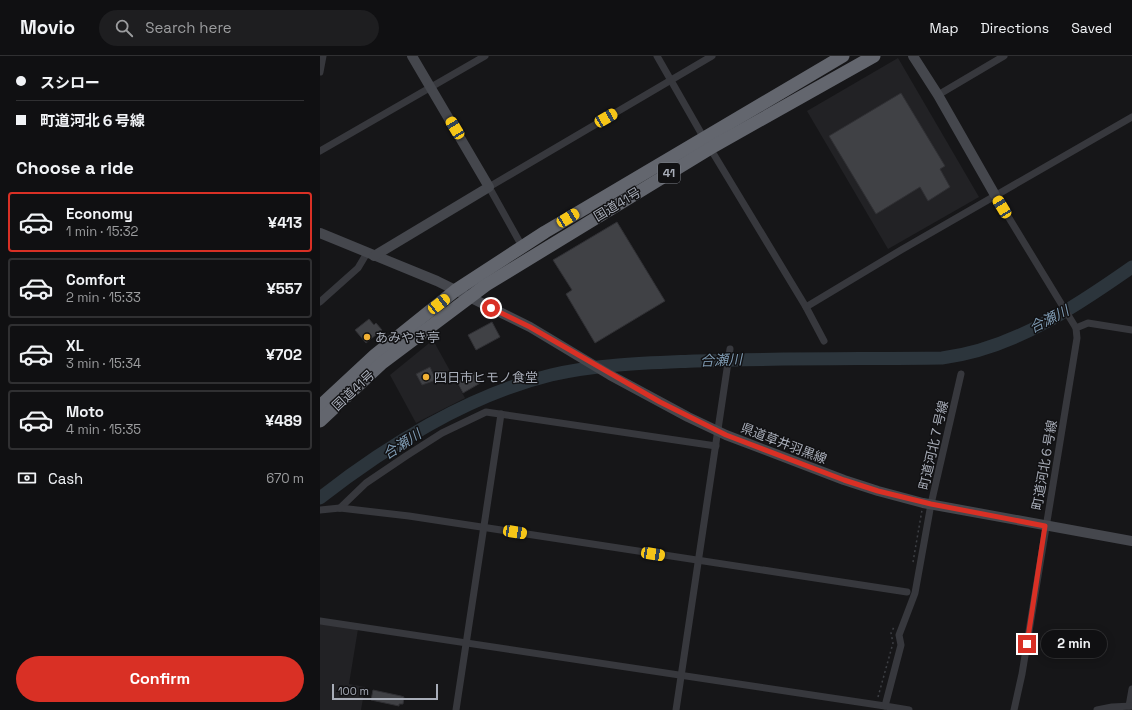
<!DOCTYPE html>
<meta charset="utf-8">
<style>
:root{--surface:#101012;--page:#1e1e20;--text:#f1f3f6;--muted:#9c9d9f;--line:#303032;--accent:#d93025}
body{margin:0;font-family:"Space Grotesk","Noto Sans JP",sans-serif;background:var(--page);color:var(--text);height:100vh;display:flex;flex-direction:column;font-size:15px;white-space:nowrap}
*{box-sizing:border-box;margin:0}
p{font-size:13px;color:var(--muted)}
.icon{flex:none;width:22px;height:22px;fill:none;stroke:currentColor;stroke-width:2;stroke-linecap:round;stroke-linejoin:round}
.map{position:relative;flex:1;overflow:hidden}
.sheet{display:flex;flex-direction:column;background:var(--surface);width:320px}
.sheet>*{flex:none}
.hud{display:grid;align-content:center;height:88px;padding:0 16px;background:var(--surface)}
.scale{position:absolute;left:12px;bottom:10px;width:106px;box-sizing:border-box;padding-left:4px;border:2px solid #a8adb8;border-top:0;font-size:11px;line-height:14px;white-space:nowrap;color:#a8adb8;-webkit-text-stroke:3px #111113;paint-order:stroke}
.end{position:absolute;width:18px;height:18px;margin:-9px;border:5px solid #d93025;background:#fff;box-shadow:0 0 0 2px #fff}
.from{border-radius:50%}
.bubble{position:absolute;height:28px;border-radius:14px;background:var(--surface);box-shadow:0 2px 10px #0003,0 0 0 1px var(--line);font-size:13px;font-weight:800;line-height:28px;text-align:center}
.car{position:absolute;width:12px;height:24px;margin:-12px -6px;border-radius:5px;box-shadow:0 0 3px 1px #0007;background:linear-gradient(#f5c518 24%,#345 0 40%,#f5c518 0 76%,#345 0 86%,#f5c518 0)}
.hud b{display:flex;align-items:center;gap:14px;height:38px;font-size:15px}
.hud b+b{border-top:1px solid var(--line)}
.hud i{width:10px;height:10px;background:var(--text)}
ul{padding:0;list-style:none}
li{display:flex;align-items:center;gap:12px;height:60px;margin:0 8px 6px;padding:0 8px;border:2px solid var(--line);border-radius:4px}
li div{flex:1}
li b{display:block;font-size:15px}
li em{font-style:normal;font-weight:800}
li.active{border-color:var(--accent)}
li>.icon{width:36px;height:36px;stroke-width:1.5}
h2{padding:0 16px;font-size:18px;line-height:48px}
.pay{display:flex;align-items:center;gap:10px;height:44px;padding:0 16px;font-size:15px}
.pay p{margin-inline-start:auto}
.button{display:flex;gap:8px;margin-top:auto;padding:8px 16px}
.button a{flex:1;height:46px;border-radius:24px;background:var(--accent);color:#fff;font-size:16px;font-weight:800;line-height:46px;text-align:center}
header{display:flex;align-items:center;gap:24px;box-sizing:border-box;height:56px;padding:0 20px;background:var(--surface);border-bottom:1px solid var(--line)}
header strong{font-size:19px}
nav{display:flex;gap:22px;margin-inline-start:auto;font-size:14px}
.search{width:280px;height:36px;background:var(--page);display:flex;align-items:center;gap:10px;box-sizing:border-box;padding:0 14px;border-radius:22px;color:var(--muted);font-size:15px}
main{display:flex;flex:1;min-height:0}
.map>svg:first-child{display:block}
.built{fill:#222225}
.lines{fill:none;stroke-linecap:round;stroke-linejoin:round}
.river{stroke:#2c353c;stroke-width:13}
.building{fill:#404145;stroke:#303034}
.path{stroke:#3d3f44;stroke-width:1.5;stroke-dasharray:2 3;stroke-linecap:butt}
.street{stroke:#37383d;stroke-width:7}
.secondary{stroke:#45474d;stroke-width:10}
.highway{stroke:#63666e;stroke-width:13}
.route{stroke:#d93025;stroke-width:5}
.poi-dot{fill:#f2b134;stroke:#111113;stroke-width:1.5}
.labels{text-anchor:middle;stroke-width:3;stroke-linejoin:round;paint-order:stroke}
.shield{fill:#111113;stroke:#7b7e86;stroke-width:1}
.shield-label{font-size:12px;font-weight:bold;fill:#a8adb8}
.street-label{font-size:13px;fill:#a8adb8;stroke:#111113}
.poi-label{font-size:13px;fill:#a8adb8;stroke:#111113;text-anchor:start}
.water-label{font-size:14px;font-style:italic;fill:#7f9bb3;stroke:#111113}
</style>
<header>
<strong>Movio</strong>
<div class="search"><svg class="icon" aria-label="search" viewBox="0 0 24 24"><circle cx="10" cy="10" r="6"/><path d="M15 15l6 6"/></svg>Search here</div>
<nav><a>Map</a><a>Directions</a><a>Saved</a></nav>
</header>
<main>
<section class="sheet">
<div class="hud">
<b><i class="from"></i>スシロー</b>
<b><i></i>町道河北６号線</b>
</div>
<h2>Choose a ride</h2>
<ul>
<li class="active"><svg class="icon" aria-label="car" viewBox="0 0 24 24"><path d="M5 17H2v-5l4-1 3-4h7l3 4 3 1v5h-3M9 17h6M6 11h13"/><circle cx="7" cy="17" r="2"/><circle cx="17" cy="17" r="2"/></svg><div><b>Economy</b><p>1 min · 15:32</p></div><em>¥413</em></li>
<li><svg class="icon" aria-label="car" viewBox="0 0 24 24"><path d="M5 17H2v-5l4-1 3-4h7l3 4 3 1v5h-3M9 17h6M6 11h13"/><circle cx="7" cy="17" r="2"/><circle cx="17" cy="17" r="2"/></svg><div><b>Comfort</b><p>2 min · 15:33</p></div><em>¥557</em></li>
<li><svg class="icon" aria-label="car" viewBox="0 0 24 24"><path d="M5 17H2v-5l4-1 3-4h7l3 4 3 1v5h-3M9 17h6M6 11h13"/><circle cx="7" cy="17" r="2"/><circle cx="17" cy="17" r="2"/></svg><div><b>XL</b><p>3 min · 15:34</p></div><em>¥702</em></li>
<li><svg class="icon" aria-label="car" viewBox="0 0 24 24"><path d="M5 17H2v-5l4-1 3-4h7l3 4 3 1v5h-3M9 17h6M6 11h13"/><circle cx="7" cy="17" r="2"/><circle cx="17" cy="17" r="2"/></svg><div><b>Moto</b><p>4 min · 15:35</p></div><em>¥489</em></li>
</ul>
<div class="pay"><svg class="icon" aria-label="cash" viewBox="0 0 24 24"><path d="M3 7h18v10H3z"/><circle cx="12" cy="12" r="2"/></svg>Cash<p>670 m</p></div>
<div class="button"><a>Confirm</a></div>
</section>
<div class="map">
<svg width="812" height="654" viewBox="0 0 812 654">
<rect width="100%" height="100%" fill="#161618"/>
<g class="built">
<polygon points="578,2 659,141 568,193 487,55"/>
<polygon points="113,284 145,342 96,367 70,319"/>
<polygon points="0,568 38,573 29,628 45,631 41,654 0,654"/>
</g>
<g class="lines">
<path class="river" d="M0,442C66,390 149,339 231,319C278,308 328,307 375,305C457,302 540,303 622,302C693,293 755,251 812,211"/>
</g>
<g class="building">
<polygon points="581,37 625,110 620,113 630,131 608,145 600,131 556,158 509,80"/>
<polygon points="297,166 345,245 275,287 246,238 252,234 233,204"/>
<polygon points="49,263 54,269 56,267 62,274 46,287 35,274"/>
<polygon points="172,266 180,281 156,294 148,279"/>
<polygon points="110,311 116,324 102,329 96,318"/>
<polygon points="156,315 162,326 143,337 137,326"/>
<polygon points="53,634 81,640 84,641 83,648 79,648 79,650 51,644"/>
</g>
<g class="lines">
<g class="path">
<polyline points="593,506 602,454"/>
<polyline points="558,641 573,587 571,577 574,571"/>
</g>
<g class="street">
<polyline points="337,0 381,77"/>
<polyline points="0,16 3,0"/>
<polyline points="618,39 684,0"/>
<polyline points="0,95 165,0"/>
<polyline points="393,97 486,251 504,285"/>
<polyline points="675,139 756,272"/>
<polyline points="203,192 169,131 392,0"/>
<polyline points="0,246 38,212 47,197"/>
<polyline points="486,251 581,194 812,61"/>
<polyline points="20,452 46,427 86,400 122,377 166,356 396,390"/>
<polyline points="0,454 20,452 89,460 587,536"/>
<polyline points="0,565 565,650"/>
<polyline points="809,650 812,633"/>
<polyline points="136,654 181,358"/>
<polyline points="356,654 410,293"/>
<polyline points="589,654 565,650 581,589 579,579 595,537 611,448 641,318"/>
<polyline points="694,654 702,618 757,282 756,272 768,267 812,274"/>
<polyline points="777,654 792,651 812,650"/>
</g>
<g class="secondary">
<polyline points="593,0 618,39 675,139"/>
<polyline points="0,177 117,225 210,271 290,319 368,361 406,379 524,424 558,435 603,447 812,485"/>
<polyline points="54,200 169,131 92,0"/>
</g>
<g class="highway">
<polyline points="0,350 55,299 136,234 225,176 523,0"/>
<polyline points="0,365 62,307 166,229 394,90 554,0"/>
</g>
</g>
<g class="lines">
<polyline class="route" points="171,252 210,271 340,346 406,379 524,424 558,435 611,448 725,470 707,588"/>
</g>
<g class="poi-dot">
<circle cx="47" cy="281" r="4"/>
<circle cx="106" cy="321" r="4"/>
</g>
<g class="labels">
<rect class="shield" x="338" y="107" width="22" height="20" rx="3"/>
<g class="shield-label">
<text x="349" y="121">41</text>
</g>
<g class="street-label">
<text transform="translate(297 148) rotate(-31)" y="5">国道41号</text>
<text transform="translate(33 334) rotate(-43)" y="5">国道41号</text>
<text transform="translate(464 387) rotate(21)" y="5">県道草井羽黒線</text>
<text transform="translate(613 389) rotate(-77)" y="5">町道河北７号線</text>
<text transform="translate(724 409) rotate(-80)" y="5">町道河北６号線</text>
</g>
<g class="poi-label">
<text x="55" y="286">あみやき亭</text>
<text x="114" y="326">四日市ヒモノ食堂</text>
</g>
<g class="water-label">
<text transform="translate(729 263) rotate(-27)" y="5">合瀬川</text>
<text transform="translate(401 304) rotate(-2)" y="5">合瀬川</text>
<text transform="translate(82 388) rotate(-33)" y="5">合瀬川</text>
</g>
</g>
</svg>
<div class="scale">100 m</div>
<i class="end from" style="left:171px;top:252px"></i>
<i class="end" style="left:707px;top:588px"></i>
<div class="bubble" style="left:721px;top:574px;width:66px">2 min</div>
<i class="car" style="left:286px;top:62px;rotate:60deg"></i>
<i class="car" style="left:135px;top:72px;rotate:329deg"></i>
<i class="car" style="left:682px;top:151px;rotate:329deg"></i>
<i class="car" style="left:248px;top:162px;rotate:59deg"></i>
<i class="car" style="left:119px;top:248px;rotate:52deg"></i>
<i class="car" style="left:195px;top:476px;rotate:99deg"></i>
<i class="car" style="left:333px;top:498px;rotate:99deg"></i>
</div>
</main>
